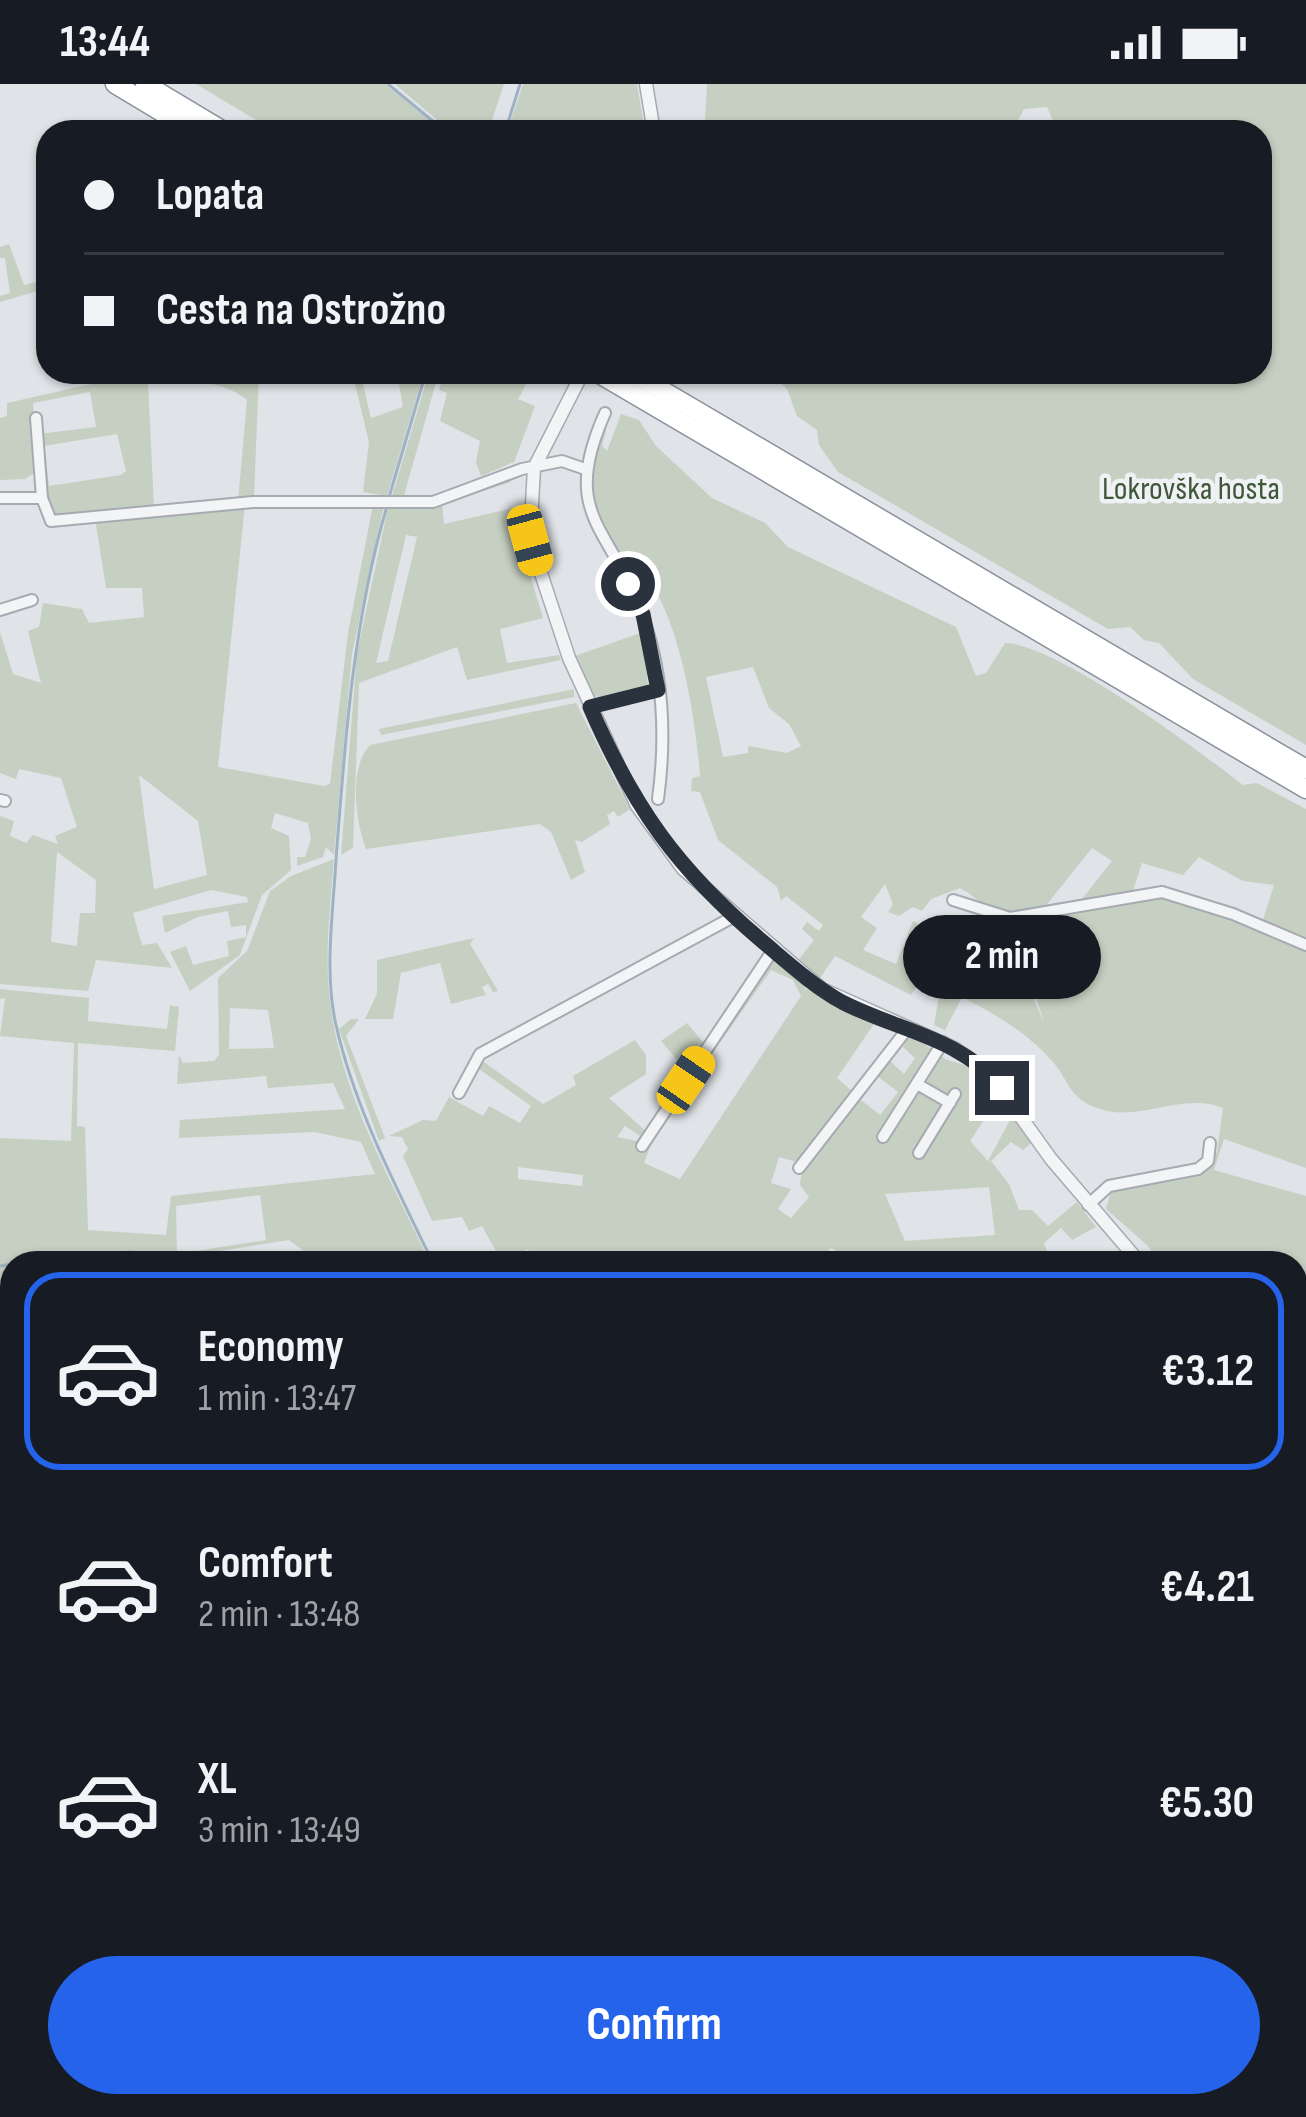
<!DOCTYPE html>
<meta charset="utf-8">
<style>
:root{--surface:#171b24;--page:#20242c;--text:#f1f3f6;--muted:#9ea1a6;--line:#363941;--accent:#2563eb}
body{margin:0;font-family:"Sofia Sans Condensed",sans-serif;background:var(--page);color:var(--text);height:100vh;display:flex;flex-direction:column;font-size:45px;white-space:nowrap}
*{box-sizing:border-box;margin:0}
p{font-size:39px;color:var(--muted)}
.icon{flex:none;width:66px;height:66px;fill:none;stroke:currentColor;stroke-width:2;stroke-linecap:round;stroke-linejoin:round}
.map{position:relative;flex:1;overflow:hidden}
.drawer{position:absolute;left:0px;top:1167px;width:1308px;height:867px;display:flex;flex-direction:column;background:var(--surface);border-radius:36px 36px 0 0;box-shadow:0 3px 9px #0004}
.drawer>*{flex:none}
.guide{position:absolute;left:36px;top:36px;width:1236px;height:264px;border-radius:36px;box-shadow:0 3px 9px #0004;display:grid;align-content:center;height:264px;padding:0 48px;background:var(--surface)}
.end{position:absolute;width:54px;height:54px;margin:-27px;border:15px solid #2a323d;background:#fff;box-shadow:0 0 0 6px #fff}
.from{border-radius:50%}
.bubble{position:absolute;height:84px;border-radius:42px;background:var(--surface);box-shadow:0 3px 9px #0004;font-size:39px;font-weight:700;line-height:84px;text-align:center}
.car{position:absolute;width:36px;height:72px;margin:-36px -18px;border-radius:15px;box-shadow:0 0 9px 3px #0007;background:linear-gradient(#f5c518 24%,#345 0 40%,#f5c518 0 76%,#345 0 86%,#f5c518 0)}
.guide b{display:flex;align-items:center;gap:42px;height:114px;font-size:45px}
.guide b+b{border-top:3px solid var(--line)}
.guide i{width:30px;height:30px;background:var(--text)}
ul{padding:21px 0 0;list-style:none}
li{display:flex;align-items:center;gap:36px;height:198px;margin:0 24px 18px;padding:0 24px;border:6px solid transparent;border-radius:36px}
li div{flex:1}
li b{display:block;font-size:45px}
li em{font-style:normal;font-weight:700}
li.active{border-color:var(--accent)}
li>.icon{width:108px;height:108px;stroke-width:1.5}
.cta{display:flex;gap:24px;margin-top:auto;padding:24px 48px}
.cta a{flex:1;height:138px;border-radius:72px;background:var(--accent);color:#fff;font-size:48px;font-weight:700;line-height:138px;text-align:center}
.status{display:flex;justify-content:space-between;align-items:center;height:84px;padding:0 60px;background:var(--surface);direction:ltr}
.status svg{height:33px;fill:currentColor}
.map>svg:first-child{display:block}
.green{fill:#c6d0c2;fill-rule:evenodd}
.lines{fill:none;stroke-linecap:round;stroke-linejoin:round}
.stream{stroke:#9fb2c3;stroke-width:3}
.minor-casing{stroke:#a6aab1;stroke-width:14}
.tertiary-casing{stroke:#a6aab1;stroke-width:15}
.motorway-casing{stroke:#89919c;stroke-width:21}
.minor{stroke:#f2f4f6;stroke-width:10}
.tertiary{stroke:#f2f4f6;stroke-width:12}
.motorway{stroke:#fff;stroke-width:18}
.route{stroke:#2a323d;stroke-width:15}
.labels{text-anchor:middle;stroke-width:9;stroke-linejoin:round;paint-order:stroke}
.park-label{font-size:33px;fill:#405739;stroke:#eff2f5}
</style>
<div class="status"><b>13:44</b><svg viewBox="0 0 49 12"><path d="M0 12V9h3v3zM5 12V6h3v6zM10 12V3h3v9zM15 12V0h3v12zM26 1h20v11H26zM47 4h2v5h-2z"/></svg></div>
<div class="map">
<svg width="1306" height="2033" viewBox="0 0 1306 2033">
<rect width="100%" height="100%" fill="#e0e3e7"/>
<g class="green">
<polygon points="196,0 385,0 444,48 276,48"/>
<polygon points="395,0 504,0 490,42 478,39 475,48 451,48"/>
<polygon points="523,0 637,0 645,48 507,48"/>
<polygon points="707,0 1306,0 1306,661 1193,595 1159,559 1144,556 1130,543 1108,545 838,388 819,361 817,346 797,332 787,305 767,288 1260,288 1260,48 1058,48 1047,23 1024,25 1012,48 716,48 705,37"/>
<polygon points="9,160 24,201 48,195 48,204 0,218 0,212 10,209 5,174 0,174 0,163"/>
<path d="M200,288H259L254,412L362,414L238,417L247,316C220,294 181,295 148,298L154,424L50,434L38,350L96,343L90,308L33,319L37,387L25,395L0,396V334L7,332V319L114,295ZM117,350L126,387L121,391L49,402L44,362Z"/>
<polygon points="352,288 360,288 371,334 403,323 397,288 424,288 387,412 363,408 369,358"/>
<polygon points="429,288 439,288 403,415 392,412"/>
<polygon points="444,288 520,288 517,296 526,301 518,315 535,322 514,378 481,392 476,378 480,357 440,337 447,309 439,306"/>
<path d="M621,330L639,336L656,362L712,414L765,439L788,463L956,543L976,592L986,589L1005,559C1057,560 1198,666 1243,701L1257,699L1306,725V859L1262,839L1274,801L1243,797L1199,773L1183,791L1142,779L1133,807C1092,816 1032,843 991,825C980,820 972,810 960,804L931,815L922,827L913,823L899,832L888,828L893,820L885,800L861,833L877,844L863,866L896,880L913,837L948,856L957,850C970,871 995,887 1020,885L1044,938L1028,889L1032,878L1048,890L1066,879L1062,841L1055,831L1153,810L1192,819L1306,864V1084L1224,1055L1214,1086L1306,1112V1314L1296,1316V1179H1159L1148,1162L1106,1125L1111,1107L1206,1086L1217,1068L1223,1024C1180,1007 1137,1041 1094,1023C1068,1012 1068,995 1053,978C1028,949 995,930 962,913L945,946L934,941L940,907L918,901L911,911L835,872L820,894L797,878L814,856L802,845L807,838L819,847L823,841L786,812L781,817L777,803L718,756L700,708L691,707L692,694L700,692C695,631 682,548 650,497L636,504L603,449L588,408L601,343L606,347L602,362L607,367ZM753,583L769,624L789,640L801,662L787,669L748,662V669L723,673L706,593ZM1092,764L1112,777L1082,815L1044,824Z"/>
<path d="M509,394L511,398L442,420L444,440L522,422L525,474L543,534L500,545L507,579L559,571L561,576L467,596L457,563L359,599L353,764L341,771L357,569L388,424L419,422ZM406,451L417,453L388,577L376,579Z"/>
<path d="M245,420L218,683L324,702L330,700L348,549L373,421H384L352,570L334,771L326,763L323,773L297,782V773H305L311,755L308,739L275,729L271,744L289,752L291,786L262,811L240,871L190,907L170,868L186,862L193,881L229,872L227,857L246,853V841L231,843L228,827L198,833L165,849L162,832L248,818L247,813L211,806L133,829L142,861L157,859L172,884L96,876L88,907L0,900V732L14,737L10,752L26,759L33,751L58,760L55,752L77,743L61,694L19,685L16,695L0,689V548L13,590L41,599L28,547L39,543L43,519L82,525L89,539L144,533L142,504H106L95,434ZM139,691L198,737L207,791L154,805ZM57,768L96,796L95,829H80L77,862L51,858Z"/>
<polygon points="643,548 648,602 602,615 591,610 575,572"/>
<polygon points="574,605 574,613 381,651 379,645"/>
<path d="M576,619L630,725L618,733L614,727L607,731L610,740L582,758L575,756L585,788L571,796L551,748L540,740L366,765C356,739 348,684 370,661Z"/>
<path d="M334,775C330,826 323,881 332,932C346,1020 393,1099 430,1179H320L289,1156L181,1173L184,1179H12V1287L0,1283V1054L71,1057L74,959L0,952L5,914L0,915V905L89,914L88,937L167,945L170,921L179,923L175,967L78,959L77,1042L85,1043L88,1146L166,1151L171,1112L375,1090L361,1058L314,1048L179,1054L180,1036L345,1025L333,999L268,1004L266,992L177,1000L179,971L183,979L214,977L219,971L218,894L247,867L270,807L291,792ZM230,924L268,926L274,964L229,965ZM260,1111L266,1156L177,1170L176,1122Z"/>
<polygon points="474,854 470,860 498,907 493,908 488,900 482,903 486,911 451,920 440,879 401,889 393,935 365,935 377,910 377,876"/>
<path d="M773,869L806,897L805,907L811,901L876,937L837,994L855,1010L800,1079L779,1073L771,1099L791,1105L778,1125L791,1134L809,1113L800,1101L802,1085L857,1013L880,1031L898,1008L876,991L889,976L904,990L915,974L903,963L911,950L945,975L981,986L1035,1056L1023,1066L1011,1058L991,1077L1009,1100L1019,1126H1032L1048,1142L1077,1118L1096,1143L1072,1156L1061,1144L1044,1159L1051,1178L1057,1174L1063,1179H840L838,1168L831,1164L815,1179H537L527,1165L510,1179H496L498,1171L482,1142L469,1147L462,1133L432,1137L403,1072L408,1065L402,1053L389,1052L423,1036L436,1037L449,1013L483,1032L489,1022L520,1039L531,1022L476,983L481,976L543,1020L576,1001L573,992L635,956L646,971V990L609,1014L648,1049L643,1054L625,1042L617,1053L647,1059L651,1061L644,1079L680,1095L801,912L793,896L771,886L693,997ZM999,1013L1012,1032L988,1077L970,1057ZM518,1083L583,1091L582,1102L518,1095ZM989,1103L995,1151L905,1157L885,1110Z"/>
<polygon points="351,935 359,935 346,952 385,1054 379,1057 339,945"/>
<polygon points="687,939 706,962 688,989 661,957"/>
<polygon points="12,1380 12,1450 0,1456 0,1387"/>
<polygon points="1296,1466 1306,1478 1306,1529 1296,1529"/>
<polygon points="12,1485 8,1495 12,1501 12,1827 0,1808 0,1492"/>
<polygon points="1306,1756 1306,2033 1060,2033 1053,2022 1296,2022 1296,1763"/>
<polygon points="256,2022 294,2029 296,2022 385,2022 411,2033 282,2033"/>
<polygon points="710,2022 758,2022 769,2033 707,2033"/>
<polygon points="852,2022 976,2022 966,2033 842,2033"/>
</g>
<g class="lines">
<g class="stream">
<polyline points="388,0 446,48"/>
<polyline points="505,48 520,0"/>
<polyline points="389,413 426,288"/>
<path d="M387,422C353,538 345,656 336,776C333,829 324,889 336,941C355,1025 396,1102 433,1179"/>
<polyline points="19,1179 131,1168 165,1179"/>
<polyline points="0,1182 12,1180"/>
<polyline points="763,2022 773,2033"/>
</g>
<g class="minor-casing">
<g id="minor">
<path d="M605,329C558,434 613,443 643,533C664,592 666,655 658,715"/>
<polyline points="0,414 42,414 36,334"/>
<polyline points="42,414 51,437 253,418 433,418 522,385 562,377 585,385"/>
<polyline points="0,526 32,516"/>
<polyline points="590,623 658,606"/>
<polyline points="0,716 5,717"/>
<polyline points="953,816 1010,834 1162,808 1233,830 1306,861"/>
<polyline points="917,1000 950,1019"/>
<polyline points="459,1009 480,970 733,833"/>
<polyline points="883,1053 943,958"/>
<polyline points="642,1062 773,866"/>
<polyline points="919,1069 955,1010"/>
<polyline points="799,1084 908,944"/>
<polyline points="1088,1121 1109,1102 1198,1085 1208,1077 1210,1059"/>
<polyline points="0,1288 12,1292"/>
<polyline points="0,1315 12,1345"/>
<polyline points="1296,1323 1306,1318"/>
<polyline points="1296,1693 1306,1677"/>
<polyline points="0,1888 12,1905"/>
<polyline points="107,2022 116,2033"/>
</g>
</g>
<g class="tertiary-casing">
<g id="tertiary">
<polyline points="646,0 654,48"/>
<polyline points="583,288 534,384 530,456 569,574 637,722 683,785 822,905 954,964 988,987 1051,1075 1140,1179"/>
<polyline points="1296,1333 1306,1342"/>
</g>
</g>
<g class="motorway-casing">
<g id="motorway">
<polyline points="115,0 195,48"/>
<polyline points="145,0 225,48"/>
<polyline points="596,288 1306,705"/>
<polyline points="631,288 1306,685"/>
</g>
</g>
<use href="#minor" class="minor"/>
<use href="#tertiary" class="tertiary"/>
<use href="#motorway" class="motorway"/>
</g>
<g class="lines">
<path class="route" d="M628,500L643,530L658,606L590,623C634,724 677,785 762,857C787,878 813,902 842,918C898,947 960,953 1002,1004"/>
</g>
<g class="labels">
<g class="park-label">
<text x="1191" y="415">Lokrovška hosta</text>
</g>
</g>
</svg>
<i class="end from" style="left:628px;top:500px"></i>
<i class="end" style="left:1002px;top:1004px"></i>
<div class="bubble" style="left:903px;top:831px;width:198px">2 min</div>
<i class="car" style="left:530px;top:456px;rotate:165deg"></i>
<i class="car" style="left:686px;top:996px;rotate:34deg"></i>
<div class="guide">
<b><i class="from"></i>Lopata</b>
<b><i></i>Cesta na Ostrožno</b>
</div>
<section class="drawer">
<ul>
<li class="active"><svg class="icon" aria-label="car" viewBox="0 0 24 24"><path d="M5 17H2v-5l4-1 3-4h7l3 4 3 1v5h-3M9 17h6M6 11h13"/><circle cx="7" cy="17" r="2"/><circle cx="17" cy="17" r="2"/></svg><div><b>Economy</b><p>1 min · 13:47</p></div><em>€3.12</em></li>
<li><svg class="icon" aria-label="car" viewBox="0 0 24 24"><path d="M5 17H2v-5l4-1 3-4h7l3 4 3 1v5h-3M9 17h6M6 11h13"/><circle cx="7" cy="17" r="2"/><circle cx="17" cy="17" r="2"/></svg><div><b>Comfort</b><p>2 min · 13:48</p></div><em>€4.21</em></li>
<li><svg class="icon" aria-label="car" viewBox="0 0 24 24"><path d="M5 17H2v-5l4-1 3-4h7l3 4 3 1v5h-3M9 17h6M6 11h13"/><circle cx="7" cy="17" r="2"/><circle cx="17" cy="17" r="2"/></svg><div><b>XL</b><p>3 min · 13:49</p></div><em>€5.30</em></li>
</ul>
<div class="cta"><a>Confirm</a></div>
</section>
</div>
